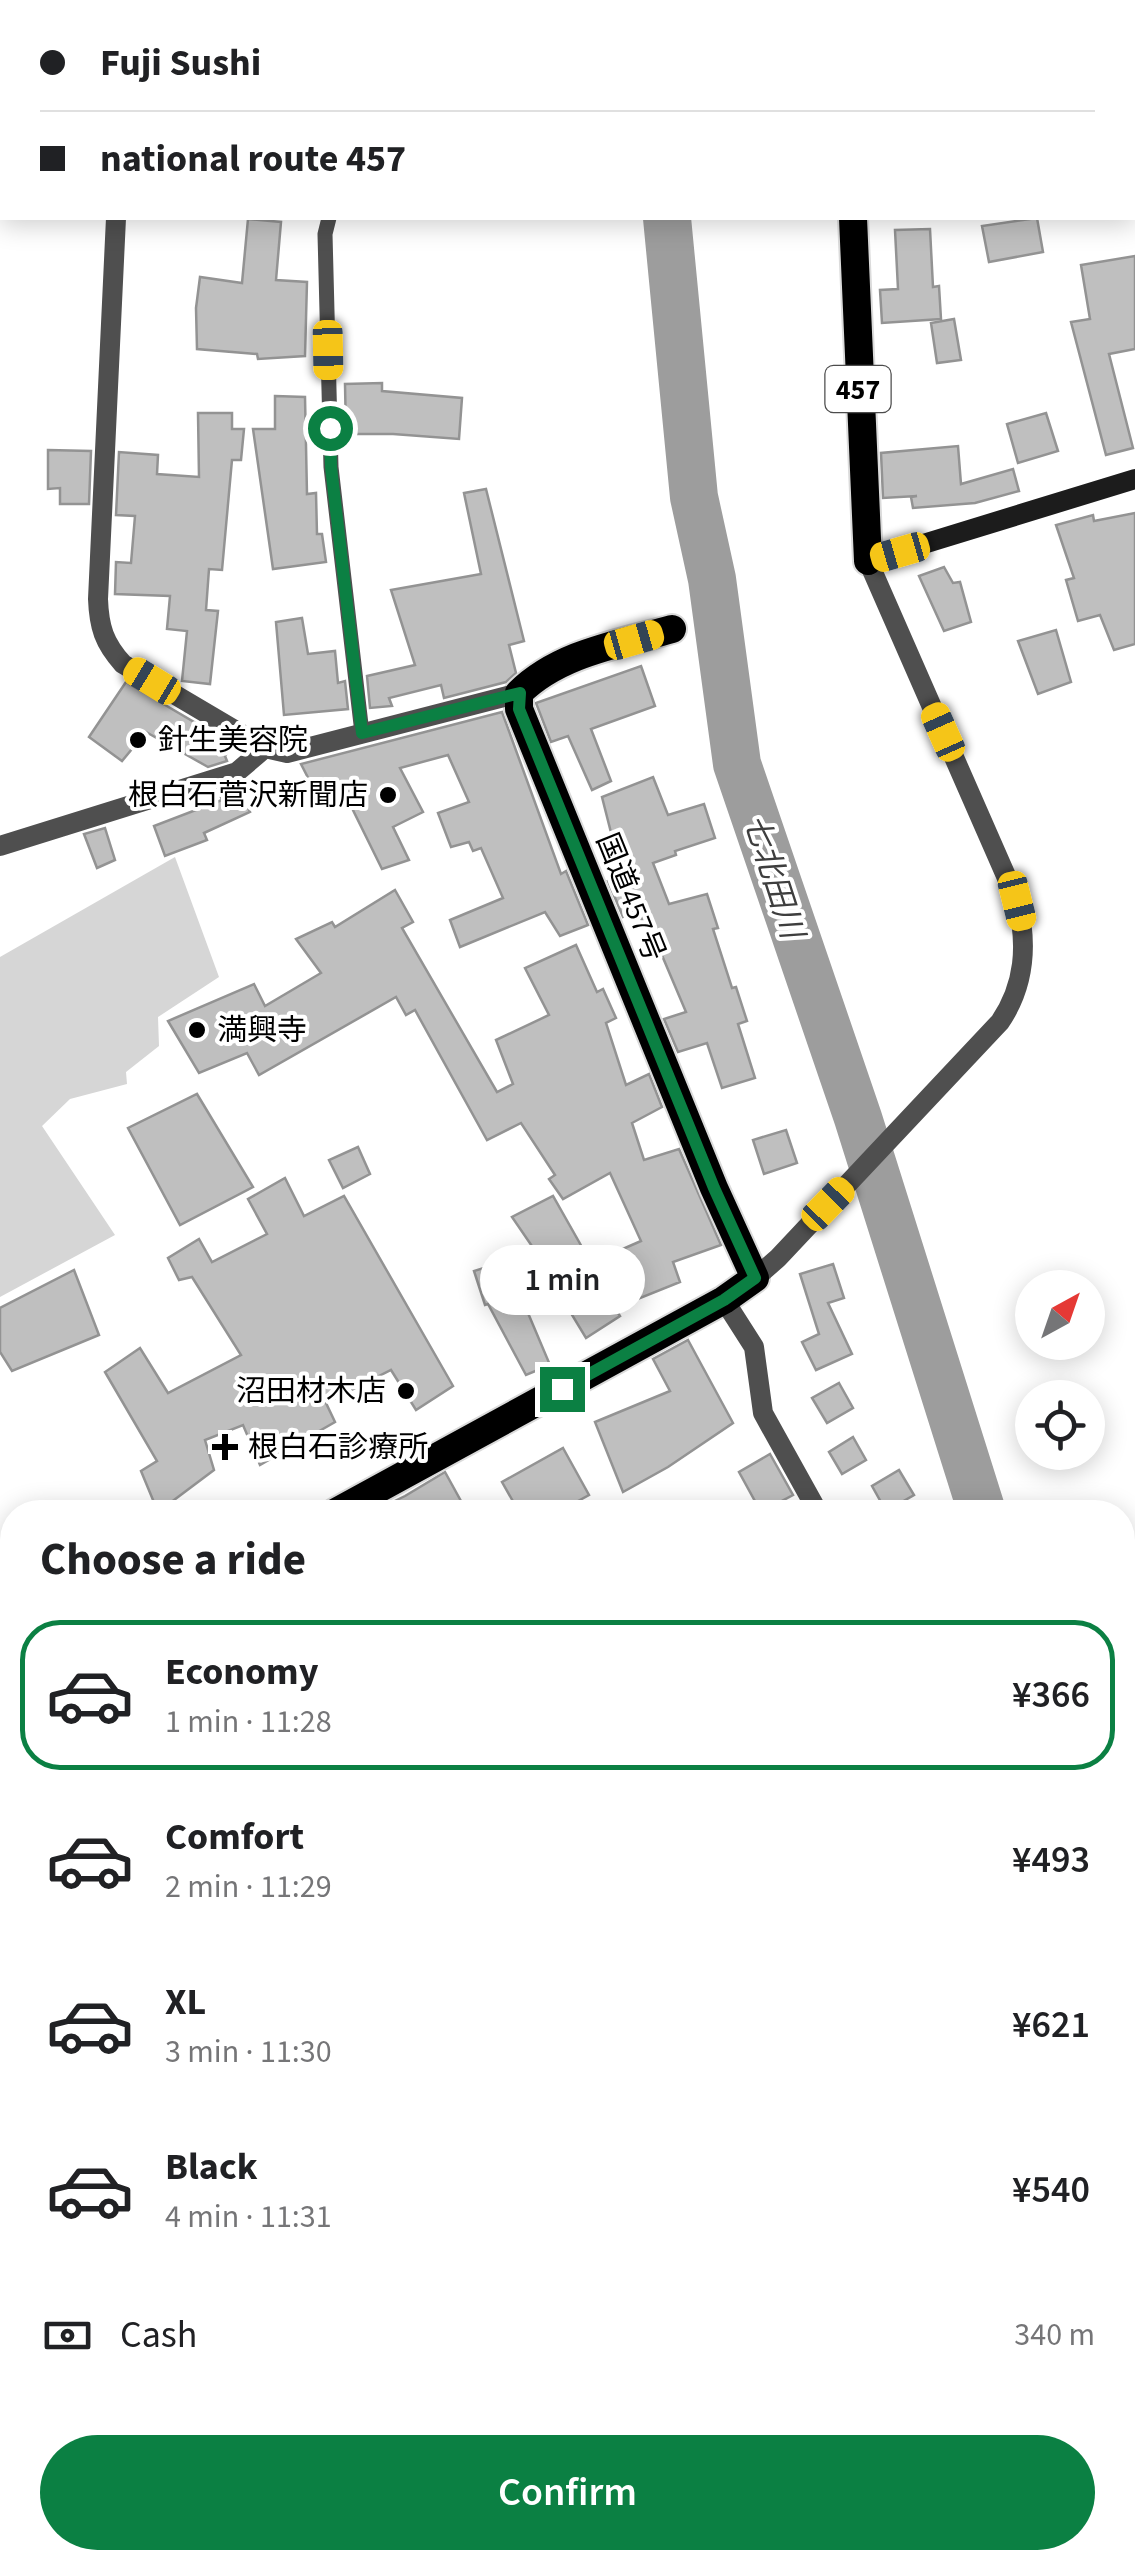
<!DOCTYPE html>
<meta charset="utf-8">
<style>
:root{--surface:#fff;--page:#f2f2f2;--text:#202124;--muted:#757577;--line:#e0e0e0;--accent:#0b8043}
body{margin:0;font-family:"Source Sans 3","Noto Sans JP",sans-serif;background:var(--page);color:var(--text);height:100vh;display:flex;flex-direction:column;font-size:38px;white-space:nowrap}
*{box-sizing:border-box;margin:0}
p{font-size:32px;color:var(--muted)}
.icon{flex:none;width:55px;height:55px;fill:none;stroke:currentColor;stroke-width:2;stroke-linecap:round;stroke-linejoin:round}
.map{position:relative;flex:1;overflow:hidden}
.side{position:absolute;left:0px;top:1500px;width:1135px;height:1070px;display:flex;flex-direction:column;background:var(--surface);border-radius:40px 40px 0 0;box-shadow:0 5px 25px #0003}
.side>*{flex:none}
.banner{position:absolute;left:0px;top:0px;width:1135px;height:220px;box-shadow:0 5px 25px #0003;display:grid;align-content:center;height:220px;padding:0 40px;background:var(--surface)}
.needle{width:65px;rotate:40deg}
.buttons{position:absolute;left:1015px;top:1270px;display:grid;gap:20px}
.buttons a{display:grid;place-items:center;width:90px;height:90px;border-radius:50%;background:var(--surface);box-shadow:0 5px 25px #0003;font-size:50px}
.end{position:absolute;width:45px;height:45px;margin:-22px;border:12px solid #0b8043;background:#fff;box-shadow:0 0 0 5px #fff}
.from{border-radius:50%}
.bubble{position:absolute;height:70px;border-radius:35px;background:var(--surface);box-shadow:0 5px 25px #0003;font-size:32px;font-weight:600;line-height:70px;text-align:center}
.car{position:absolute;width:30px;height:60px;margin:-30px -15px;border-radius:12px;box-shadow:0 0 8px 2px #0007;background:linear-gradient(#f5c518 24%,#345 0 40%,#f5c518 0 76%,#345 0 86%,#f5c518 0)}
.banner b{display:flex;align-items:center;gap:35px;height:95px;font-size:38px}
.banner b+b{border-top:2px solid var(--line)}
.banner i{width:25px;height:25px;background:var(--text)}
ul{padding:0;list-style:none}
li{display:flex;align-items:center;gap:30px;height:150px;margin:0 20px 15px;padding:0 20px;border:5px solid transparent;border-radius:40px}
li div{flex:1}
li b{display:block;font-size:38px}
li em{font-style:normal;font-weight:600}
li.active{border-color:var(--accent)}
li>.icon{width:90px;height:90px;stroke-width:1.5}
h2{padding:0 40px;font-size:45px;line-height:120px}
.pay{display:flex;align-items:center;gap:25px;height:110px;padding:0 40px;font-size:38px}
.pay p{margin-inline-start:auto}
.primary-button{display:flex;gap:20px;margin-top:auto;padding:20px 40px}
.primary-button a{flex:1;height:115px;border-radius:60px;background:var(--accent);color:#fff;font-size:40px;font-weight:600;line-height:115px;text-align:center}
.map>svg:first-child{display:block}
.green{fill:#d6d6d6}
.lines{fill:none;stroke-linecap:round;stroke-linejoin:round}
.river{stroke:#9d9d9d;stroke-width:48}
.building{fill:#bfbfbf;stroke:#939393;stroke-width:2.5}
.trunk-casing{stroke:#dbdbdb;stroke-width:32}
.service{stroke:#4f4f4f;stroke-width:15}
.minor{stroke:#4f4f4f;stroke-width:20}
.tertiary{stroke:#4f4f4f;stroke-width:20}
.secondary{stroke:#1c1c1c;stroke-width:20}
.trunk{stroke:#000;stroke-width:28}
.route{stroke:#0b8043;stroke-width:12}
.poi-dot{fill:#000;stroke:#fff;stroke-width:4}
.labels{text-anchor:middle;stroke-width:8;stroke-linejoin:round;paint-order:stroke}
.shield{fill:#fff;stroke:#4c4c4c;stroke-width:2.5}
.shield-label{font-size:28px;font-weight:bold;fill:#000}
.poi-label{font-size:30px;fill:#000;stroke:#fff;text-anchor:start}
.street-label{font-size:30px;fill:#000;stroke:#fff}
.water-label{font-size:32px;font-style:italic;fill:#3e3e3e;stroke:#fff}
</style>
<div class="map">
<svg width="1135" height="2570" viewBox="0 0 1135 2570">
<rect width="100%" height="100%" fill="#fff"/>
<polygon class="green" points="175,857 219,977 158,1017 159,1046 126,1072 127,1084 70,1099 42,1126 115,1235 0,1297 0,957"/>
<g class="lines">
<g class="river">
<polyline points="662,2 662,0"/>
<polyline points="667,218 694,497 712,579 737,764 858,1118 982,1512"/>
<polyline points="1122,1878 1135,1918"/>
</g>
</g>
<g class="building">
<polygon points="1037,218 1043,252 989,262 982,226"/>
<polygon points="248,219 281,222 276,280 307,282 305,356 258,359 257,354 197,349 196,308 200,277 242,283"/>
<polygon points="930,229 933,287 939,286 941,319 882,323 880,290 898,289 895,230"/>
<polygon points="1135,256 1135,349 1109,354 1133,448 1106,455 1071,322 1090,319 1081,265"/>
<polygon points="954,319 961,360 937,363 931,323"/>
<polygon points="382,383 382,391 462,398 459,439 393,434 346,434 345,384"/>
<polygon points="275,396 305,397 307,494 316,493 317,534 322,534 326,562 273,569 253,429 275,429"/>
<polygon points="198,413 232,413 232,429 244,429 241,460 232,460 222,570 209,569 206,610 218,611 210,684 182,681 187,631 167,629 170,596 115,594 116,562 131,563 135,516 116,515 119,452 158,455 157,474 199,477"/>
<polygon points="1046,413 1058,451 1018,463 1007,424"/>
<polygon points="958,446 961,484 1013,469 1019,491 975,503 913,508 911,497 917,496 883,498 881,453"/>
<polygon points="48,450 91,451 89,504 60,504 60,488 48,489"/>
<polygon points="486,489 524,641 509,645 516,673 506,682 444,698 441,685 389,698 392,706 370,708 367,676 415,665 391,590 481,574 464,493"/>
<polygon points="1135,513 1135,644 1114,650 1100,615 1078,621 1066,580 1074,578 1056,525 1093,515 1094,521"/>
<polygon points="944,567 953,583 960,582 971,622 944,631 919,576"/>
<polygon points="302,618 308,654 335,651 338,683 345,681 348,709 284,715 276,622"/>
<polygon points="1056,630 1071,682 1038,694 1018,641"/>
<polygon points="641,666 655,706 591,729 611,781 592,790 568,736 551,742 536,703"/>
<polygon points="126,682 233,745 225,756 227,761 208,767 146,732 122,761 89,737"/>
<polygon points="502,712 561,874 566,871 588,925 560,936 545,912 460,947 450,920 503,898 481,848 473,851 469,842 451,847 438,813 469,802 448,755 400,768 423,812 393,827 409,860 382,869 345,794 319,799 301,764"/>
<polygon points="653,777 668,815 704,804 715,838 675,851 676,855 653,863 669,904 707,894 718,928 713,929 732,988 736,987 747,1021 738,1024 755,1078 722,1088 707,1043 678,1052 664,1019 686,1012 658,946 651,949 639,911 623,917 608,881 622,876 602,797"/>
<polygon points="238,786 250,812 204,833 207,840 165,856 154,826 222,800 219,792"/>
<polygon points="105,828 115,860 97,868 84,834"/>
<polygon points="395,890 413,922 402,928 497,1092 513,1084 496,1040 549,1015 525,968 576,945 597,992 603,989 616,1018 606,1023 626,1085 649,1074 662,1107 632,1123 644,1160 679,1149 721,1245 673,1262 680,1282 615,1308 620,1316 586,1338 534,1252 536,1252 512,1217 553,1196 591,1263 641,1241 610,1173 563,1199 549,1179 555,1175 521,1123 487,1140 415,1010 406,1015 396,997 259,1075 247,1053 199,1073 168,1021 254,984 265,1006 321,973 296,939 332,922 335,927"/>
<polygon points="197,1094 253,1187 180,1225 128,1128"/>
<polygon points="786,1130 797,1163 764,1174 753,1140"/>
<polygon points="358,1147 370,1174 343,1188 329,1160"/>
<polygon points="285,1178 304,1216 344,1196 453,1386 416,1410 391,1370 326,1403 335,1422 260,1465 243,1425 205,1440 214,1470 158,1512 141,1471 157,1461 105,1372 140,1348 168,1393 241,1355 192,1277 179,1280 168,1258 199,1239 212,1262 267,1234 248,1199"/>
<polygon points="506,1261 550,1365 526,1375 488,1304 485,1305 474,1271"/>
<polygon points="833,1264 844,1298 828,1303 852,1354 816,1370 802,1342 819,1334 800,1274"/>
<polygon points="74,1270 99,1335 12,1371 0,1352 0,1308"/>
<polygon points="688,1340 733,1423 668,1467 623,1492 595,1422 670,1391 653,1359"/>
<polygon points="839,1383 853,1408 827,1423 812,1398"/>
<polygon points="853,1437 866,1460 842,1474 829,1452"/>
<polygon points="563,1448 589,1495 558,1512 519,1512 502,1482"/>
<polygon points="770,1454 793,1495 761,1512 739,1472"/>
<polygon points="899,1470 914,1495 886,1511 872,1486"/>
<polygon points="445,1472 467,1512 372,1512 405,1496"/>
</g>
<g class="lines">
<g class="trunk-casing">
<g id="trunk">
<polyline points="876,2 877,0"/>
<polyline points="853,218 868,561"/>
<path d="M336,1512L724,1300L755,1278L714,1188L519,709V693C559,653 620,644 672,629"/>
<polyline points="820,2558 826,2570"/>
</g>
</g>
<g class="service">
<polyline points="399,2 400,0"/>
<polyline points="329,218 325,234 331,467 362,733"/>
<polyline points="1122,2086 1135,2122"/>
</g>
<g class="minor">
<polyline points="124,2 124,0"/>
<path d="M116,218L98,599C99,627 104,643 123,664L265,748L287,753L519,693"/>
<polyline points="0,846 237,772 265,748"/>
<polyline points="724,1300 754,1347 763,1413 818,1512"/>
<polyline points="1122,1955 1135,1953"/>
<polyline points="0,2296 12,2285"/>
</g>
<g class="tertiary">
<path d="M755,1278L778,1258L1000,1022C1025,985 1028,945 1017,901L868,561"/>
<polyline points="0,1643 12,1637"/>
</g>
<polyline class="secondary" points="868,561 1135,479"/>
<use href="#trunk" class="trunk"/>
</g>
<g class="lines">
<polyline class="route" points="330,428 331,467 362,733 520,693 519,709 714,1188 755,1278 724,1300 562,1389"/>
</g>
<g class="poi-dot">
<circle cx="138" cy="740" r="10"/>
<circle cx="388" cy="795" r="10"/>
<circle cx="197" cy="1030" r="10"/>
<circle cx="406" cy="1391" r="10"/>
<path d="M220 1432h10v10h10v10h-10v10h-10v-10h-10v-10h10z"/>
</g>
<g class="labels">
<rect class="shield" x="825.5" y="366" width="65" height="46" rx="8"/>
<g class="shield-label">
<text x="858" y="399">457</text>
</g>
<g class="poi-label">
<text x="158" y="750">針生美容院</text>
<text x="368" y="805" text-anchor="end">根白石菅沢新聞店</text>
<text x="217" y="1040">満興寺</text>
<text x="386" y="1401" text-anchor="end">沼田材木店</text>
<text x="248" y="1457">根白石診療所</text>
</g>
<g class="street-label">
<text transform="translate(631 897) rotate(68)" y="10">国道457号</text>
</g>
<g class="water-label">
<text transform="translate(774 876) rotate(72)" y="11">七北田川</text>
</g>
</g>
</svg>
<div class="buttons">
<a><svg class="needle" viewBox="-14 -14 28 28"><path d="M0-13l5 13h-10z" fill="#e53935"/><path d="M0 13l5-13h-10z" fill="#757577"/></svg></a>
<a><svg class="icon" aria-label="locate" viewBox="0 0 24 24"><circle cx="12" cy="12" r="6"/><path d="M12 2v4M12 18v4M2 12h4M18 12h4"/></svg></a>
</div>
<i class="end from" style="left:330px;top:428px"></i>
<i class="end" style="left:562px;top:1389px"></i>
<div class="bubble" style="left:480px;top:1245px;width:165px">1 min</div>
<i class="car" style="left:328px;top:350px;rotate:179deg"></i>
<i class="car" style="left:900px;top:552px;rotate:254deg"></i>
<i class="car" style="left:634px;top:640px;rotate:74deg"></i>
<i class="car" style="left:152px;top:681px;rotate:301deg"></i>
<i class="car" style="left:943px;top:732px;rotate:336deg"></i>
<i class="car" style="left:1017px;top:901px;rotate:166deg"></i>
<i class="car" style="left:828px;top:1204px;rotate:44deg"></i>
<div class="banner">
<b><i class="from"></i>Fuji Sushi</b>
<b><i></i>national route 457</b>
</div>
<section class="side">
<h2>Choose a ride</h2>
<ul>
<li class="active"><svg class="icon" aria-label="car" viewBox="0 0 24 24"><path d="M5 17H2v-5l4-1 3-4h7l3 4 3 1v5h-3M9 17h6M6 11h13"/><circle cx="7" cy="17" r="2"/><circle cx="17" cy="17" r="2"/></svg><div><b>Economy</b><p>1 min · 11:28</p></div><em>¥366</em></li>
<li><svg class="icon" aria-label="car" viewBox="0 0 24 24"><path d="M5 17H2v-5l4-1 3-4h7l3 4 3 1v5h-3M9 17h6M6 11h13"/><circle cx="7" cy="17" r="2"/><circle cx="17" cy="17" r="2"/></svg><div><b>Comfort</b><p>2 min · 11:29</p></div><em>¥493</em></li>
<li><svg class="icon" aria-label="car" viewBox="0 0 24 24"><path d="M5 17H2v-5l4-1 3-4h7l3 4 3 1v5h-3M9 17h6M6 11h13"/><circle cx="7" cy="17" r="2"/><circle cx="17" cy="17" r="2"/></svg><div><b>XL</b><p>3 min · 11:30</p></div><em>¥621</em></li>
<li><svg class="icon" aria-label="car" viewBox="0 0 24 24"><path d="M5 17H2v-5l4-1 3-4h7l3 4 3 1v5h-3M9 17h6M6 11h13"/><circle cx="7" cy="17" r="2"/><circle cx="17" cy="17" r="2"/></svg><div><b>Black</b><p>4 min · 11:31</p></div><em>¥540</em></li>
</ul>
<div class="pay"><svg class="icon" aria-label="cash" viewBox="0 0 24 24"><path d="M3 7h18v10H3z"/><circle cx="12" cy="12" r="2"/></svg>Cash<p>340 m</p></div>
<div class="primary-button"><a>Confirm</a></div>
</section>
</div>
